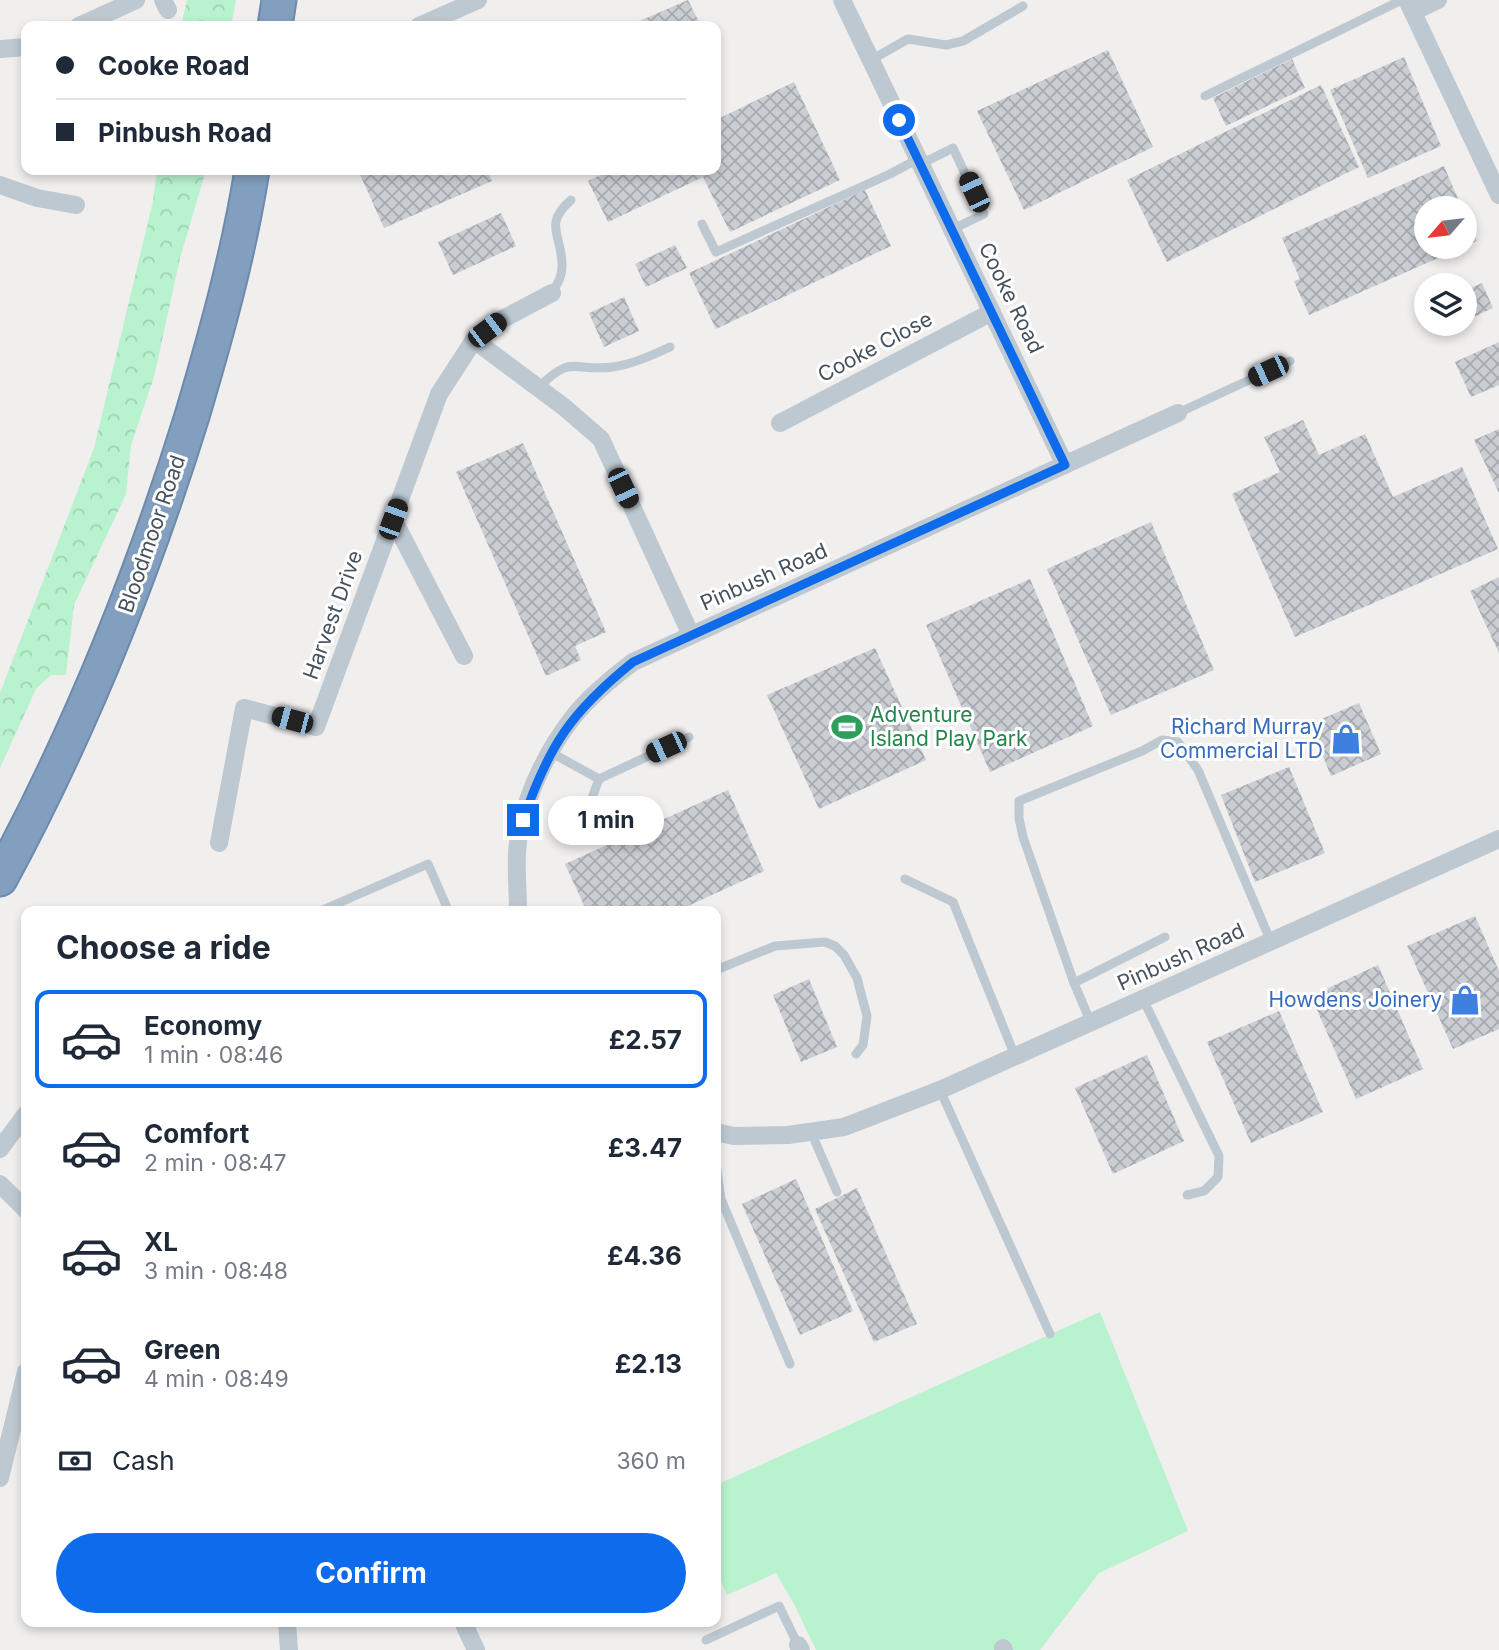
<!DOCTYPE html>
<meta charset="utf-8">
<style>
:root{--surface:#fff;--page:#f6f6f7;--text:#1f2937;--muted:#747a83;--line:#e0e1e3;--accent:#0d6bec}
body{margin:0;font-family:Inter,sans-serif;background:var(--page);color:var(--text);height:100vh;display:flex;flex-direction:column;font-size:26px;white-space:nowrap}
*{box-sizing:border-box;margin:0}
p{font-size:23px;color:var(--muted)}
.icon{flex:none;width:38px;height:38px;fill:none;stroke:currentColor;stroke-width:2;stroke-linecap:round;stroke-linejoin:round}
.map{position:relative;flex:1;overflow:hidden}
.drawer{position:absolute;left:21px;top:906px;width:700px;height:721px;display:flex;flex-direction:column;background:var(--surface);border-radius:14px;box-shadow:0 4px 10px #0003}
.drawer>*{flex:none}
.top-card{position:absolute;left:21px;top:21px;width:700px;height:154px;border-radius:14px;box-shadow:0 4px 10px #0003;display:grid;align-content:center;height:154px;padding:0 35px;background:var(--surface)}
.needle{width:46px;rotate:242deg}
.controls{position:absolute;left:1414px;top:196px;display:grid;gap:14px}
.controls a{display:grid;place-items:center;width:63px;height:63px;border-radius:50%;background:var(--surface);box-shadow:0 4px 10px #0003;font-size:35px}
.end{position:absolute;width:32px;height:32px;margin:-16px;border:9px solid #0d6bec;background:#fff;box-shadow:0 0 0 4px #fff}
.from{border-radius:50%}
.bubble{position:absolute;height:49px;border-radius:24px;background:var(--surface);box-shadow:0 4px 10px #0003;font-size:23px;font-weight:700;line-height:49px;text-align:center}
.car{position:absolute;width:21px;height:42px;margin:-21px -10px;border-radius:9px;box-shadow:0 0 5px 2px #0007;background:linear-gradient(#222 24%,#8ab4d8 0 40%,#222 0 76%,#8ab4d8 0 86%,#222 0)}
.top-card b{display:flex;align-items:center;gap:24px;height:66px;font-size:26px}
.top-card b+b{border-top:2px solid var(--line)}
.top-card i{width:18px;height:18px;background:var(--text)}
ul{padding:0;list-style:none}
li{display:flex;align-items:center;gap:21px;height:98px;margin:0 14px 10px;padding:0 21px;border:4px solid transparent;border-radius:14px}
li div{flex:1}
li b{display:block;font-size:26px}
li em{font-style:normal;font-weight:700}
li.active{border-color:var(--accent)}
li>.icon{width:63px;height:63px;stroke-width:1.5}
h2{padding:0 35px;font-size:32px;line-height:84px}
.pay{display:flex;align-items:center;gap:18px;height:77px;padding:0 35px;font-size:26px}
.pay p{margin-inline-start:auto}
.button{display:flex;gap:14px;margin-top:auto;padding:14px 35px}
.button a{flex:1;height:80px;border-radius:42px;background:var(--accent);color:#fff;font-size:28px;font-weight:700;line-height:80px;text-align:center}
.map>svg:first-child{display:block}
.green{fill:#b9f2cf}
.forest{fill:url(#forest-crowns)}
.building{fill:url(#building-cross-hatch)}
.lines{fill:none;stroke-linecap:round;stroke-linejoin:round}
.highway-casing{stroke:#6d8aac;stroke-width:37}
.lane{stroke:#bdc8d1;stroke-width:9}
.street{stroke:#bdc8d1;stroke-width:18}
.highway{stroke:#829fc0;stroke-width:33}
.route{stroke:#0d6bec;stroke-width:9}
.labels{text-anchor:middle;stroke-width:6;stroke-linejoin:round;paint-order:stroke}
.street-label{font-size:21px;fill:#45515d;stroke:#fff}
.leisure-label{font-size:21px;fill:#27864d;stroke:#fff;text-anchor:start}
.shop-label{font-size:21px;fill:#366cbe;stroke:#fff;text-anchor:end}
</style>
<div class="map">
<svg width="1499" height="1650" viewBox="0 0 1499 1650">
<defs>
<pattern id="forest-crowns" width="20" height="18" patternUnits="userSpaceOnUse" patternTransform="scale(1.75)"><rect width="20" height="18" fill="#b9f2cf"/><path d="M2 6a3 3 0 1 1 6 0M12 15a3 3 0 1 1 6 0" fill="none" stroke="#a0d1b4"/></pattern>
<pattern id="building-cross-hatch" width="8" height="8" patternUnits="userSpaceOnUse" patternTransform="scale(1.75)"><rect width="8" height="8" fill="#cacdd3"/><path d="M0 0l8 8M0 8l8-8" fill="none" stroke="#a6a9ae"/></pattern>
</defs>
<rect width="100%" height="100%" fill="#f1eeee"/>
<polygon class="green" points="1100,1312 1188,1531 1099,1573 1040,1650 816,1650 794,1604 776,1573 727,1595 716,1570 716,1485"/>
<g class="forest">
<polygon points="187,0 236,0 231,26 181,26"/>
<polygon points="157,170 206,170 180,258 154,377 131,445 126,494 74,605 66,675 51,675 36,689 0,768 0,693 94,448 153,201"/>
</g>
<g class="building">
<polygon points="688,0 701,26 628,26"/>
<polygon points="1108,50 1153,147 1024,210 977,111"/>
<polygon points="1404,57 1441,146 1368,178 1330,90"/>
<polygon points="1292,59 1305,88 1226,126 1213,98"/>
<polygon points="794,82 840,180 730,232 703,177 608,222 588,181 611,170 716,170 716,120"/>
<polygon points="1321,85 1359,167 1167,262 1127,180"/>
<polygon points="1444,166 1462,208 1426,208 1426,247 1463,247 1309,315 1294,281 1300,279 1282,238"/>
<polygon points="358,170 487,170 492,181 384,228"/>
<polygon points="865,190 891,246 716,329 689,273"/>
<polygon points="501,213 516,246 453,275 438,242"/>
<polygon points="1465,214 1477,241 1465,246"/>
<polygon points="675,245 687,268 646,287 635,264"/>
<polygon points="1482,283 1493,308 1465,321 1465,291"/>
<polygon points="624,297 639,331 604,347 589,313"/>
<polygon points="1499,342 1499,385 1471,397 1455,362"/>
<polygon points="1303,420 1319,455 1365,434 1393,497 1462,467 1498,549 1295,637 1232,494 1280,472 1264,437"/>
<polygon points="1499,429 1499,493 1474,440"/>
<polygon points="523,443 606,632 575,646 581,660 546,676 456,472"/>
<polygon points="1151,522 1214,670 1111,715 1047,569"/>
<polygon points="1499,577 1499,653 1470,591"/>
<polygon points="1030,579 1093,726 990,772 926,625"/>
<polygon points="875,648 926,760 819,809 767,695"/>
<polygon points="1359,703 1381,754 1331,776 1310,724"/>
<polygon points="1289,767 1325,853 1255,882 1221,795"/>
<polygon points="728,790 764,871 675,912 587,912 565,864"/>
<polygon points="1475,916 1499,971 1499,1029 1453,1049 1407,946"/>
<polygon points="1378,965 1423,1069 1356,1099 1311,996"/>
<polygon points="809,979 837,1047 801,1062 773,995"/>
<polygon points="1279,1011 1323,1112 1251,1143 1207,1042"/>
<polygon points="1147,1055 1184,1141 1113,1174 1075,1088"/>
<polygon points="796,1179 853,1311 800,1335 742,1204"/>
<polygon points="857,1188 917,1324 874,1342 815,1209"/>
</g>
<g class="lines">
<g class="highway-casing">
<g id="highway">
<polyline points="275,26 279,0"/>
<path d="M0,879C80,731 142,577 192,416C216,335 239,253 252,170"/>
</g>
</g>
<g class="lane">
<polyline points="871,60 908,39 946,45 963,41 1023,6"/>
<polyline points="1205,96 1402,0"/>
<polyline points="921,164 953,148 984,214 953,229"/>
<polyline points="702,224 716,252 890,174 918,159"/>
<path d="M552,293C557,284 562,277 562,267C563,236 542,225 571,200"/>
<path d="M538,388C573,353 572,372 613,367C631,365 653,355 670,347"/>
<polyline points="1178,413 1290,361"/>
<polyline points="550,752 599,779 689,737"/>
<polyline points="577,839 599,779"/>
<polyline points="905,879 953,902 1015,1056"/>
<polyline points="318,912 428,864 449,912"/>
<polyline points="716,970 775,946 825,942 835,946 844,955 857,978 867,1016 863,1045 856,1054"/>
<polyline points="1074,983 1023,837 1019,818 1019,801 1142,751 1162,740 1178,742 1198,770 1271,942"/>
<polyline points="1143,999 1219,1156 1218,1177 1204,1191 1187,1195"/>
<polyline points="1091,1023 1074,983 1165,937"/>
<polyline points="940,1090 1050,1334"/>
<polyline points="811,1132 837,1192"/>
<polyline points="716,1164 721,1199 790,1364"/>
<polyline points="706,1640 779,1606 798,1645"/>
</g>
<g class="street">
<polyline points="163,0 168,10"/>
<polyline points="842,0 1065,465"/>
<polyline points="1407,0 1499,195"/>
<polyline points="1413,12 1438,0"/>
<polyline points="79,26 136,0"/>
<polyline points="419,26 478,0"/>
<polyline points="1,49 26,47"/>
<polyline points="0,185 37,198 76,205"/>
<polyline points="474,340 564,407 601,439 691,635"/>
<polyline points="780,423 992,312"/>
<polyline points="393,519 464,656"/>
<polyline points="219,843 244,708 316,727 439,394 474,340 501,320 552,293"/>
<path d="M518,912C518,892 516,872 517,853C520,805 545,753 574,716C591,695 612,678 633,662L1178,413"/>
<polyline points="716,1132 734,1136 788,1135 844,1127 940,1090 1499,839"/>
<polyline points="0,1149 26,1114"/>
<polyline points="0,1184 26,1210"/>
<polyline points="0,1478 26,1372"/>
<polyline points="287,1622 289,1650"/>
<polyline points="463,1622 476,1650"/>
<polyline points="798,1645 801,1650"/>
<polyline points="1003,1648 1004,1650"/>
</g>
<use href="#highway" class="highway"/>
</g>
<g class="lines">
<path class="route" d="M523,820C549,745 571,712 633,662L1065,465L899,120"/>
</g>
<defs>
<g id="stadium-bare" transform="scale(2.415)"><path d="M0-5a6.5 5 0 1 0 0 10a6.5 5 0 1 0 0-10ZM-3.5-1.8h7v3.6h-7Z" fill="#2e9e5b" stroke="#fff" stroke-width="2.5" paint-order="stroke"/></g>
<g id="shop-bare" transform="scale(2.415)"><path d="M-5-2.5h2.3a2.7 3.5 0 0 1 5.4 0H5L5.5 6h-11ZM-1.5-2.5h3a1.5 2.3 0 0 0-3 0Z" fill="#3f7fe0" stroke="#fff" stroke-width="2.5" paint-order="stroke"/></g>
</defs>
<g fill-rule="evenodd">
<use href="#stadium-bare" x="847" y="727"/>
<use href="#shop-bare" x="1346" y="739"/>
<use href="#shop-bare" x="1465" y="1000"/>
</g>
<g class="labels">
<g class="street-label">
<text transform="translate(1011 298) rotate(64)" y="7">Cooke Road</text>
<text transform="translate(875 347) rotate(-28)" y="7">Cooke Close</text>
<text transform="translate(152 534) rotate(-71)" y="7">Bloodmoor Road</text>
<text transform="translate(764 577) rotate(-24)" y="7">Pinbush Road</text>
<text transform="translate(333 615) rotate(-70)" y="7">Harvest Drive</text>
<text transform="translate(1181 957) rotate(-24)" y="7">Pinbush Road</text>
</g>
<g class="leisure-label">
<text x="870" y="722">Adventure<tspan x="870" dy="24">Island Play Park</tspan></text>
</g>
<g class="shop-label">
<text x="1323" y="734">Richard Murray<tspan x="1323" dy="24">Commercial LTD</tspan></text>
<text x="1442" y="1007">Howdens Joinery</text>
</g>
</g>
</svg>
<div class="controls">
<a><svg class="needle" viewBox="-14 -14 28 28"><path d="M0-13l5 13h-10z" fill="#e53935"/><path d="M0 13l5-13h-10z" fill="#747a83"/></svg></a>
<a><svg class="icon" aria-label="layers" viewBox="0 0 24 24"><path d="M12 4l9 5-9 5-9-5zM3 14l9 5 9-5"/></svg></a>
</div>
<i class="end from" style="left:899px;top:120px"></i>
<i class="end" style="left:523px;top:820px"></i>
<div class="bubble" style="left:548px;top:796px;width:116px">1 min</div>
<i class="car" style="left:974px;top:192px;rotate:335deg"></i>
<i class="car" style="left:487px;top:330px;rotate:53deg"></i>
<i class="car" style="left:1268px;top:371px;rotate:245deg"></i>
<i class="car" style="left:623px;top:488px;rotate:155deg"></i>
<i class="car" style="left:393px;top:519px;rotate:20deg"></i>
<i class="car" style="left:292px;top:720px;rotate:285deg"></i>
<i class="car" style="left:666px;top:747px;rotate:245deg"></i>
<div class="top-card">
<b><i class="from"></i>Cooke Road</b>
<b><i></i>Pinbush Road</b>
</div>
<section class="drawer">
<h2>Choose a ride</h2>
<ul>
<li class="active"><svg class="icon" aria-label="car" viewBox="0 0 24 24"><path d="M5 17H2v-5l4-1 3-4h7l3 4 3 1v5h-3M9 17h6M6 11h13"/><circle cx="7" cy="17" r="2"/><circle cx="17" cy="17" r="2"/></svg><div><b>Economy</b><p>1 min · 08:46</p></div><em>£2.57</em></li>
<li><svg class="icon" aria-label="car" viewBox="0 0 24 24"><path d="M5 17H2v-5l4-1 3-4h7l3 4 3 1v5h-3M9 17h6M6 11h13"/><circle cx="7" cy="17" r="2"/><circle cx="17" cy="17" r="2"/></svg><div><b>Comfort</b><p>2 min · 08:47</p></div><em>£3.47</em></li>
<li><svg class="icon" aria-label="car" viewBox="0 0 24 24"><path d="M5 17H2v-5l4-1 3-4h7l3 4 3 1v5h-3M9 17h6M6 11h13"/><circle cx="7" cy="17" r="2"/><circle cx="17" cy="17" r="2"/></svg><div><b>XL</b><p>3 min · 08:48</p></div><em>£4.36</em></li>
<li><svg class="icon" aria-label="car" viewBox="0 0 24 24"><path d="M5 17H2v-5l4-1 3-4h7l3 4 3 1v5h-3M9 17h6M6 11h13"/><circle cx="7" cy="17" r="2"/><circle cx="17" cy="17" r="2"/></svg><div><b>Green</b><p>4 min · 08:49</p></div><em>£2.13</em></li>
</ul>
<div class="pay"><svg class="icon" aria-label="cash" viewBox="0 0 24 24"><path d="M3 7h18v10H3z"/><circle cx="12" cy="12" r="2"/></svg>Cash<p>360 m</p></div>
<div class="button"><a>Confirm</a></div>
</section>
</div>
